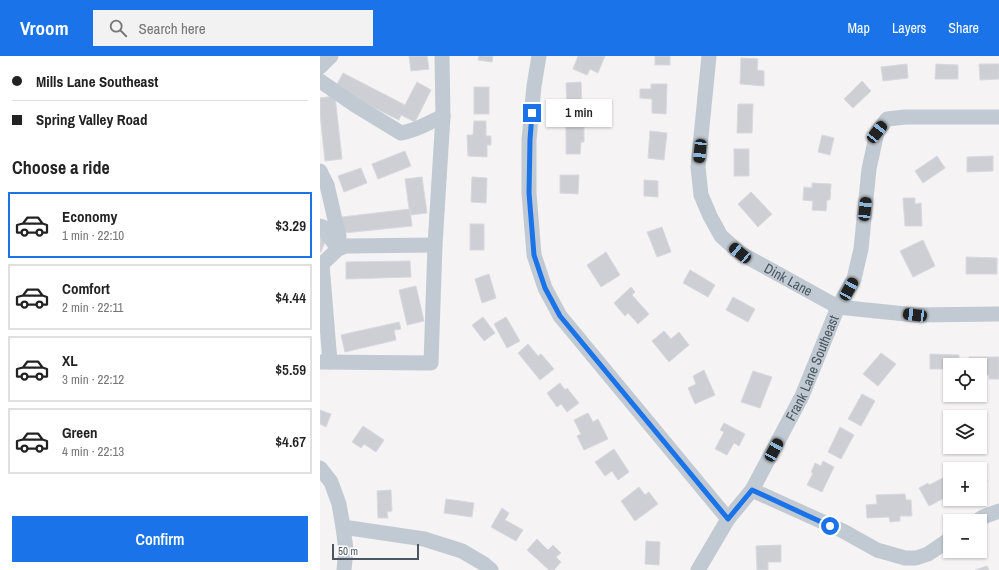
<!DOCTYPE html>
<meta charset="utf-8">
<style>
:root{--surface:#fff;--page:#f2f2f2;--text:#222;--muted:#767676;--line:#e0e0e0;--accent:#1a73e8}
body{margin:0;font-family:"Archivo Narrow",sans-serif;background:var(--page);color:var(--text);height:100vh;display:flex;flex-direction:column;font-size:15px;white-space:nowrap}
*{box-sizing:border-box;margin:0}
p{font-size:13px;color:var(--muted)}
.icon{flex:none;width:22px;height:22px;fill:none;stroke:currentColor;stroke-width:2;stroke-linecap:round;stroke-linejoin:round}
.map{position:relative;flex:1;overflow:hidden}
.details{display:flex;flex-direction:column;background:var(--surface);width:320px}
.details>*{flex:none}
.guide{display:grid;align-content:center;height:88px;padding:0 12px;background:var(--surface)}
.tools{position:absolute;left:623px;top:302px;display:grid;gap:8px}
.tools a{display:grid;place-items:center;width:44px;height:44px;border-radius:0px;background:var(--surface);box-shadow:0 1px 3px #0004;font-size:20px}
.scale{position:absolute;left:12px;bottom:10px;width:87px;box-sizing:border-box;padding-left:4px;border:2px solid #4a5661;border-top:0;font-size:11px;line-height:14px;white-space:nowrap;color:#4a5661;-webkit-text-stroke:3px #fff;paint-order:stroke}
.end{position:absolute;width:18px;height:18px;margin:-9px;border:5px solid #1a73e8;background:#fff;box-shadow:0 0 0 2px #fff}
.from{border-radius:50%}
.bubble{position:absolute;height:28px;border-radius:0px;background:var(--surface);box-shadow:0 1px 3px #0004;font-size:13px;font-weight:600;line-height:28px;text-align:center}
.car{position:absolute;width:12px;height:24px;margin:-12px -6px;border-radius:5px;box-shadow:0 0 3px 1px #0007;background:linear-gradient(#222 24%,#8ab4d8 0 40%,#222 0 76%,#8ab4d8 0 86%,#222 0)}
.guide b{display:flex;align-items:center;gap:14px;height:38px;font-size:15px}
.guide b+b{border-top:1px solid var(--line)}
.guide i{width:10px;height:10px;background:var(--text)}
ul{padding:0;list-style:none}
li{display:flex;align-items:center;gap:12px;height:66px;margin:0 8px 6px;padding:0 4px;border:2px solid var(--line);border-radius:0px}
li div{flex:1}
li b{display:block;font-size:15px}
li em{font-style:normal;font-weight:600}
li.on{border-color:var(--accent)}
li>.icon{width:36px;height:36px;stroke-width:1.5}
h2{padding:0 12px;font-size:18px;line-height:48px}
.button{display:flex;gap:8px;margin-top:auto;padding:8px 12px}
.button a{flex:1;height:46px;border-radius:0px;background:var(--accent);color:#fff;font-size:16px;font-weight:600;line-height:46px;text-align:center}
header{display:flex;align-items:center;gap:24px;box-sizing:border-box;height:56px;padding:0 20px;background:var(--accent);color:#fff}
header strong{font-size:19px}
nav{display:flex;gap:22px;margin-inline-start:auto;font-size:14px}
.search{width:280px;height:36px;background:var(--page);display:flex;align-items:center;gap:10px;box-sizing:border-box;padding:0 14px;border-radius:0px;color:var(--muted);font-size:15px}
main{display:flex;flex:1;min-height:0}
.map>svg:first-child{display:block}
.building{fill:#cdcfd5;stroke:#d7d9de}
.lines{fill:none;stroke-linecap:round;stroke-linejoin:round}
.minor{stroke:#c1cad2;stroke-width:15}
.route{stroke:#1a73e8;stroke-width:5}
.labels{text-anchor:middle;stroke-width:4;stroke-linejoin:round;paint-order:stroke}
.street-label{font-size:14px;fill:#4a5661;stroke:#fff}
</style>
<header>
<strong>Vroom</strong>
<div class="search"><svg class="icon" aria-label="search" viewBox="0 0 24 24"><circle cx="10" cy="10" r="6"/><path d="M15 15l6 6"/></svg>Search here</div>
<nav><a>Map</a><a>Layers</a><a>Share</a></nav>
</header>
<main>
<section class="details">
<div class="guide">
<b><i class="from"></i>Mills Lane Southeast</b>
<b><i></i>Spring Valley Road</b>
</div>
<h2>Choose a ride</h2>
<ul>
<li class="on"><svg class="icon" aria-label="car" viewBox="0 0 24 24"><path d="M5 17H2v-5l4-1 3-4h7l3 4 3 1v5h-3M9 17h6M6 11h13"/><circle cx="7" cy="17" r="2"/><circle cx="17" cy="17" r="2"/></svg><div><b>Economy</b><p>1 min · 22:10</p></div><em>$3.29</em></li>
<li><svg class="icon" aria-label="car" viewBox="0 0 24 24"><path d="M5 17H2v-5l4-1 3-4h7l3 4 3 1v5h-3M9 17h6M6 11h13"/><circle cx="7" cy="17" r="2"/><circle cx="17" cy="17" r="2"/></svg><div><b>Comfort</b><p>2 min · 22:11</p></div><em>$4.44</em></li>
<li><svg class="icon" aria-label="car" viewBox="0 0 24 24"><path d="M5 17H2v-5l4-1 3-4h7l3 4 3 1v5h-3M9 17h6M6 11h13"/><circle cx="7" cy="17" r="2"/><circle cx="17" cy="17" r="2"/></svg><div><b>XL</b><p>3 min · 22:12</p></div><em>$5.59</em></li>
<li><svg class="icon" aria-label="car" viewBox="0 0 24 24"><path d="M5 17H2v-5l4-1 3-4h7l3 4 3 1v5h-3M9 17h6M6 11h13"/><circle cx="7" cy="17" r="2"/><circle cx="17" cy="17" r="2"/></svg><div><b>Green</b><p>4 min · 22:13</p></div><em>$4.67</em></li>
</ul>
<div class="button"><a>Confirm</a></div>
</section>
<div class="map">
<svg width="679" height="514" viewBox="0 0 679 514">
<rect width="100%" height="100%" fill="#f5f3f3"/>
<g class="building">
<polygon points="89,0 107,0 109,13 91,15"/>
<polygon points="159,0 173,0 172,6 158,4"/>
<polygon points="258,0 285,0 278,17 270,13 267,19 253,13"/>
<rect x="335" y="0" width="15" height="9"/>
<polygon points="421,2 438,3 437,14 444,15 444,30 420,28"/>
<polygon points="587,8 588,22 563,25 561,11"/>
<polygon points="616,8 638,9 638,23 615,23"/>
<polygon points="659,8 679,8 679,23 660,24"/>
<polygon points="23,17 85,49 97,26 111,34 95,66 81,59 79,64 15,32"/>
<polygon points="542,25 551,35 533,52 524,43"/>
<polygon points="261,26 262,52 247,53 246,27"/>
<polygon points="331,28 347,28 346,58 332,57 332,43 320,42 320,33 331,33"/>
<rect x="154" y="31" width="15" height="27"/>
<polygon points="15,40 22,103 5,105 0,58 0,42"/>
<polygon points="418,48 433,48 432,77 417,77"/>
<polygon points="154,65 166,65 166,80 171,80 171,89 167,89 167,101 148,100 147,79 153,79"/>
<polygon points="246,71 264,71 264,86 261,86 260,98 246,98"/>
<polygon points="330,75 347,77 344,104 328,102"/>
<polygon points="502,79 514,82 510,99 498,96"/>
<rect x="414" y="93" width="15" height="27"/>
<polygon points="85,95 91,110 58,123 52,108"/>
<polygon points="617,100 625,112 603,127 595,115"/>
<polygon points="673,100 673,115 647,116 647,101"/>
<polygon points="41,112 47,127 24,136 18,120"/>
<polygon points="240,119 259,119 258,138 240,137"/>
<polygon points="102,121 107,157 90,159 85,123"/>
<polygon points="152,121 167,122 166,147 151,146"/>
<polygon points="324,124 338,125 338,141 324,140"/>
<polygon points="492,127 511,128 510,144 507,144 506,155 492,154 493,145 483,144 484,131 492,132"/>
<polygon points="431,136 452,158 438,171 418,148"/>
<polygon points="583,142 595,142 595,148 601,147 602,170 585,170"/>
<polygon points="90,153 92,170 24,177 22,161"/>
<rect x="150" y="168" width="14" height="26"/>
<polygon points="342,171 351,196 337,201 327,176"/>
<polygon points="0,178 7,181 1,196 0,196"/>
<polygon points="603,184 615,210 593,221 580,195"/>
<polygon points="286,196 300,219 281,231 267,209"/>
<polygon points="646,201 677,202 677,218 646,218"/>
<polygon points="90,205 91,221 26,223 26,206"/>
<polygon points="370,214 395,229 388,241 363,227"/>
<polygon points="169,218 176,242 162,247 155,223"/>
<polygon points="96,230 104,265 87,269 79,234"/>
<polygon points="311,231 315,236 312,239 329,258 318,268 308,257 305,260 294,247"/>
<polygon points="413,241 435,253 428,266 406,254"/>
<polygon points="163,261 175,277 164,285 152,269"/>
<polygon points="186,261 200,285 187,292 174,268"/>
<polygon points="79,266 81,273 74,274 76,284 25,296 21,279"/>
<polygon points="344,275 351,283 359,276 369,289 349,306 332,285"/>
<polygon points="208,288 218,300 221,298 234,313 220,324 198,297"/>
<polygon points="561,297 576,308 558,330 543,318"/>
<polygon points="610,298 639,299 639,309 630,309 630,313 610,313"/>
<polygon points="649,301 679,301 679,323 669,323 669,319 660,319 660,309 649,309"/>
<polygon points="384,314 395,339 375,348 368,332 376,328 373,320"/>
<polygon points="433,315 452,321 440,352 421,346"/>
<polygon points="240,327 245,334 247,332 259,347 247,356 241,348 237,351 227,337"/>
<polygon points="542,338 555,345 541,370 528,363"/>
<polygon points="0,354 11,358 6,371 0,368"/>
<polygon points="268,357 273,366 278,363 288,383 264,394 257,380 261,378 254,364"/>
<polygon points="404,367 425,378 419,390 414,387 407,399 395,393 404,376 400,374"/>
<polygon points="43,370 64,384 56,396 44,388 41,392 32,386"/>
<polygon points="520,371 534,379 521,403 508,396"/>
<polygon points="294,393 309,416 298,424 292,415 285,420 275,406"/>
<polygon points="503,405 514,411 502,436 487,429 493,417 491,416 495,407 501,410"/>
<polygon points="665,411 667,426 660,427 660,413 654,413"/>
<polygon points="625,421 630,430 630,439 609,450 599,432 608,427 609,429"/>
<polygon points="319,431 325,439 329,436 338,448 315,465 301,445"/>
<polygon points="71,434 72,455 67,456 68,462 58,462 57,435"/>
<polygon points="585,438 586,444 591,444 592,460 580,460 580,465 570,466 569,461 547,462 546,449 557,448 556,439"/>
<polygon points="126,443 154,447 152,461 124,457"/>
<polygon points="182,452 189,457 185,464 203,474 196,485 171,471"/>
<polygon points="217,483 228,494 233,489 241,497 236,501 241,506 234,514 229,514 207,494"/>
<polygon points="326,485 340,486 339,509 325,508"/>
<polygon points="461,489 461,506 448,506 448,514 437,514 436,490"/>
<polygon points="667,510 669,514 655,514"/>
</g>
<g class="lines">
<g class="minor">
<polyline points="219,0 214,30 209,84 209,137 214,199 225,232 240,260 408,463"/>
<path id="s1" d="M389,0L378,111L381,139L390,160L401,180L420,197L518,251L595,259L679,258"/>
<polyline points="0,11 11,0"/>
<path d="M0,25L35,49L81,77C96,75 110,66 123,60"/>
<polyline points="0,115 7,129 19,181 18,193 2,208 10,306"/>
<polyline points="0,170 3,171 18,193 26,190 115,189"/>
<polyline points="0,306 111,307 115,189 123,60 122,0"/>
<polyline points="0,412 11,426 19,448 23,471 26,494 24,514"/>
<polyline points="432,434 523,475 557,494 585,502 596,502 608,498 630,483"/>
<polyline points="657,465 663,461 679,455"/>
<polyline points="23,471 104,483 142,495 164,508 171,514"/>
<path id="s2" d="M378,514L408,463L432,434L482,340L518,251L534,223L541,193L549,113L557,76L567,63L585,61H679"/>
</g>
</g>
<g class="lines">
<polyline class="route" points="212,57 210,84 209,137 214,199 225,232 240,260 408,463 432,434 510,470"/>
</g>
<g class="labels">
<g class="street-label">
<text dy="5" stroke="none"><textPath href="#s1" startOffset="266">Dink Lane</textPath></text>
<text dy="5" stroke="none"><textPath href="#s2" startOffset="233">Frank Lane Southeast</textPath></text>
</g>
</g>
</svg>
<div class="tools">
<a><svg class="icon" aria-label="locate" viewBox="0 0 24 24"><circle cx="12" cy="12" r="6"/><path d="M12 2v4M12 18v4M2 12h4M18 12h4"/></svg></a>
<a><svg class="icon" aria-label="layers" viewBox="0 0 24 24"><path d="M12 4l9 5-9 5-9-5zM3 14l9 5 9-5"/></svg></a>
<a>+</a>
<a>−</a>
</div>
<div class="scale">50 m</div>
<i class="end from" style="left:510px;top:470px"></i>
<i class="end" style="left:212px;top:57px"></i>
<div class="bubble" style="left:226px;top:43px;width:66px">1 min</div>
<i class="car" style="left:557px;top:76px;rotate:38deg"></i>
<i class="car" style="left:380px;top:95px;rotate:186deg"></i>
<i class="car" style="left:545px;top:153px;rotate:6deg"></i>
<i class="car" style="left:420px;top:197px;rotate:310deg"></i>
<i class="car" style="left:529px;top:233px;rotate:29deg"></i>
<i class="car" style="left:595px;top:259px;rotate:277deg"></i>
<i class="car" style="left:454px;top:394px;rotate:28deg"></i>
</div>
</main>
